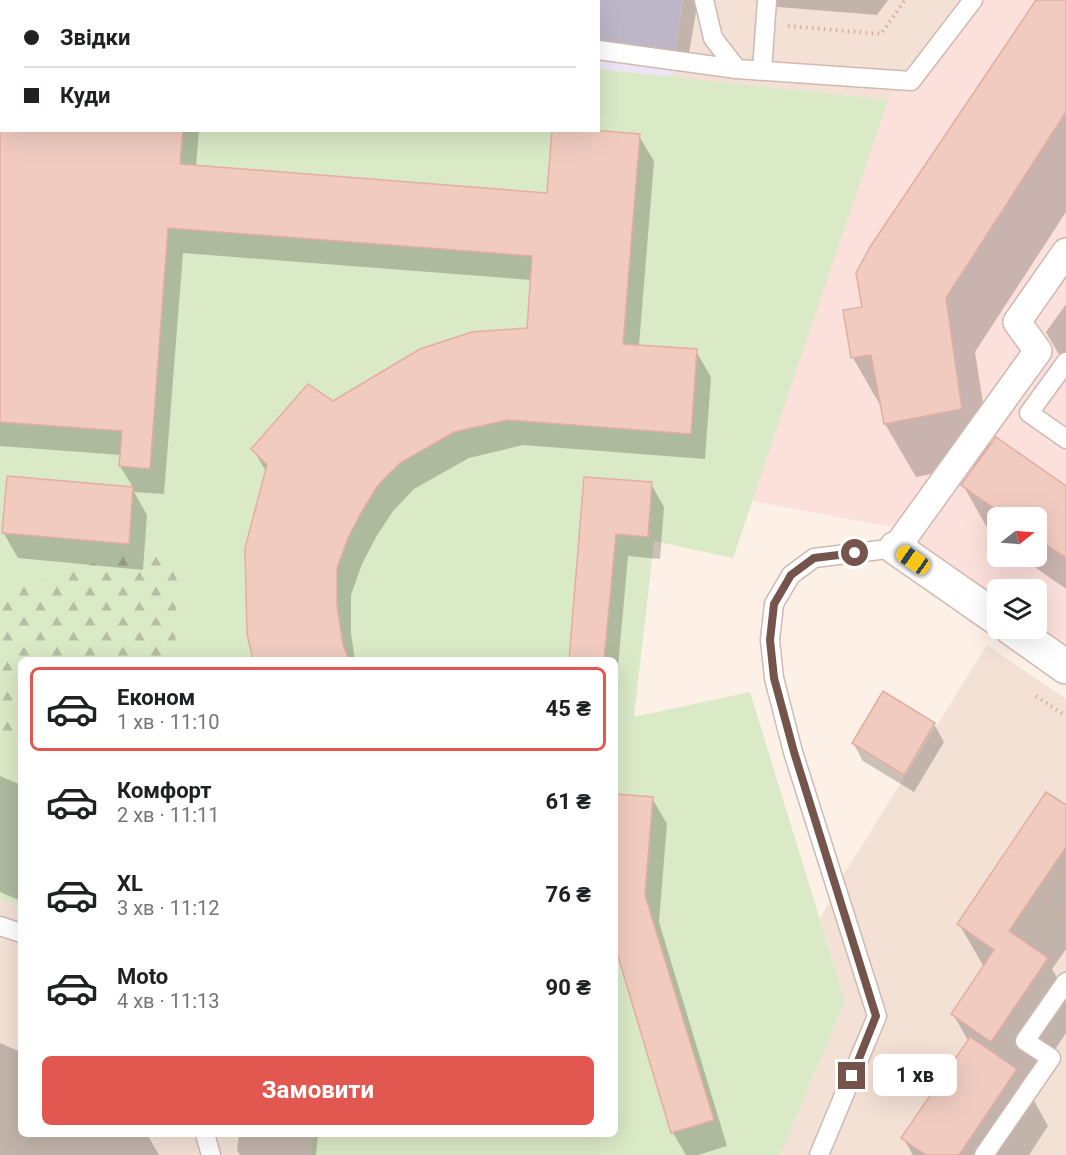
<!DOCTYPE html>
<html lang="uk">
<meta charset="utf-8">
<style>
:root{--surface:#fff;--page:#f6f6f6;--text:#202124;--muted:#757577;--line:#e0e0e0;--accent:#e25850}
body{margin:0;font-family:Roboto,sans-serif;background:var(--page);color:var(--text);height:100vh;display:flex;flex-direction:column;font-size:22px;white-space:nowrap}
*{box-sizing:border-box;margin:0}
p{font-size:20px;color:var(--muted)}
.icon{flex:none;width:33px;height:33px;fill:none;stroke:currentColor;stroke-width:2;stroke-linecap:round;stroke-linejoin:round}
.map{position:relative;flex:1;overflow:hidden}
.side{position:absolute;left:18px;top:657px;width:600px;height:480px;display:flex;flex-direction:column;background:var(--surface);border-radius:9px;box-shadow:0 6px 24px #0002}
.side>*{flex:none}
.guide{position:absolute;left:0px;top:0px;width:600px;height:132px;box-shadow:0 6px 24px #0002;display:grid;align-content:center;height:132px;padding:0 24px;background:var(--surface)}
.needle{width:39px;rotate:73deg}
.controls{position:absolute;left:987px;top:507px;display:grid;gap:12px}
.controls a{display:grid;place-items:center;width:60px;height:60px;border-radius:9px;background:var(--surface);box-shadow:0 6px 24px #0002;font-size:30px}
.end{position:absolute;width:27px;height:27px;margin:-14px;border:8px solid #75544c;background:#fff;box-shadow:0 0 0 3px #fff}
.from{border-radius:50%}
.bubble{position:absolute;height:42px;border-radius:9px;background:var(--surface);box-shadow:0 6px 24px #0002;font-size:20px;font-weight:700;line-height:42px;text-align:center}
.car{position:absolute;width:18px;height:36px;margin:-18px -9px;border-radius:8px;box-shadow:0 0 4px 2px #0007;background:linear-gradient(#f5c518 24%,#345 0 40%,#f5c518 0 76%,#345 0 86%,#f5c518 0)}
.guide b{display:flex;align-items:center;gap:21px;height:57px;font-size:22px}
.guide b+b{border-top:2px solid var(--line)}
.guide i{width:15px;height:15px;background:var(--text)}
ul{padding:10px 0 0;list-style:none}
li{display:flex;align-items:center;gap:18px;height:84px;margin:0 12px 9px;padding:0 12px;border:3px solid transparent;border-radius:9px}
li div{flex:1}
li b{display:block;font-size:22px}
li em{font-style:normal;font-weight:700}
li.active{border-color:var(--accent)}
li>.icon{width:54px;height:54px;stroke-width:1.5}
.action{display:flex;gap:12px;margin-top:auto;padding:12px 24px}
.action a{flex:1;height:69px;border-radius:9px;background:var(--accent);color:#fff;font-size:24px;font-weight:700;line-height:69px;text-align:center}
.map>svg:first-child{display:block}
.residential{fill:#f3e1d6}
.commercial{fill:#fce0db;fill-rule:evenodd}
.education{fill:#ede4f8}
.grass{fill:#dae9c6}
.forest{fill:url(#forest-firs)}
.shadow{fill:#0003}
.building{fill:#f1cbc0;stroke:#e3aea0;stroke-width:1.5}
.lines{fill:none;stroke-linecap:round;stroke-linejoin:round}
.service-casing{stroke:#d0b9b0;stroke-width:21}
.pedestrian-casing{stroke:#d0b9b0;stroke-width:30}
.minor-casing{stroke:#d0b9b0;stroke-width:36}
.path{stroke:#d6aea2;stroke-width:4;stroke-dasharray:1.5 4.5;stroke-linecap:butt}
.service{stroke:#fff;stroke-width:18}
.pedestrian{stroke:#fff;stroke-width:27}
.minor{stroke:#fff;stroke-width:33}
.route{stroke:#75544c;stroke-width:8}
</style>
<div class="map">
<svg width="1066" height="1155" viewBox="0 0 1066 1155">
<defs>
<pattern id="forest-firs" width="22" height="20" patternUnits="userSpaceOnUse" patternTransform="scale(1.5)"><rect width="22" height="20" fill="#dae9c6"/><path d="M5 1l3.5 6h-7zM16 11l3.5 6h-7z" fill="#b5bfa3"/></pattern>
</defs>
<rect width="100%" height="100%" fill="#fcf0e7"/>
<g class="residential">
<polygon points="683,0 958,0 888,100 672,77"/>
<polygon points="987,645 1066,699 1066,1155 780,1155 845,1001 820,919 844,874"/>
<polygon points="0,899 21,906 21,1134 313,1134 311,1155 0,1155"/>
</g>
<path class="commercial" d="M958,0H1066V646L1037,626L1036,590H998L997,598L897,528L752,501L888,100ZM998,518H1036V556H998Z"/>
<polygon class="education" points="287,0 682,0 672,77 599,69 598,2"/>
<polygon class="grass" points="0,0 288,1 2,2 2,130 598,130 599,69 888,100 733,558 654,541 634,717 750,692 845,1001 780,1155 311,1155 313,1134 615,1134 615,660 21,660 21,906 0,899"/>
<polygon class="forest" points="120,555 177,557 175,660 21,660 21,745 0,736 0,595"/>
<g class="shadow">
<polygon points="0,0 134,0 2,2 0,59"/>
<polygon points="386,0 505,0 505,2"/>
<polygon points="535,0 698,0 687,65 598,50 598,2"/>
<polygon points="763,0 888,0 877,15 766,6"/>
<polygon points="1038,0 1066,0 1066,212 975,352 990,447 1066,488 1066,589 1019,556 1036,556 1036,518 998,518 998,542 994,540 963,485 977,465 916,477 885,424 883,410 853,358 864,309"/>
<polygon points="0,69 2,130 199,130 196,167 549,194 639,136 654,161 639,346 696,351 711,377 705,459 523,445 469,458 414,489 393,511 376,537 362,564 351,595 351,633 355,660 255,660 267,473 253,449 333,403 529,330 532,280 183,253 164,494 134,492 147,515 143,570 18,558 3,532 8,478 134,489 120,466 121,455 0,446"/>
<polygon points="1066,304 1066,359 1058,353 1046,332"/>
<polygon points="585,478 651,484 664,507 660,559 628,556 615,700 615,660 570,660"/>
<polygon points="934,724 944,742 914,792 863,761 853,743"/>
<polygon points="0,776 21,785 21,901 0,892"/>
<polygon points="615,795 652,798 667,824 659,922 727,1146 698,1155 686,1155 673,1133 615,941"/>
<polygon points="1066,807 1066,949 1052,969 1066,993 1066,1033 1028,1090 1048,1126 1029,1155 913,1155 903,1138 969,1042 953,1014 984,967 959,924"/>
<polygon points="0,1043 21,1052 21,1134 147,1134 159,1155 0,1155"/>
<polygon points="239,1134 318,1134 316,1155 240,1155 237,1150"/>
</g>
<g class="building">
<polygon points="1036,0 1066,0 1066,112 946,298 962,409 884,424 871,355 851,358 843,310 862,307 856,273 870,247"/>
<polygon points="0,130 183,130 180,164 547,193 552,130 591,130 640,134 623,344 697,349 691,434 507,420 454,432 400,463 378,485 362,511 348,538 337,568 337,606 343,645 349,660 253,660 247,634 245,548 267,465 251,449 308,384 333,401 420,349 472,332 527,328 532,256 168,228 150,469 119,466 122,431 0,422"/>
<polygon points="996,437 1066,486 1066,558 1036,538 1036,518 1008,518 961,485"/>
<polygon points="7,476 133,487 129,544 2,533"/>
<polygon points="584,477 652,482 648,537 616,534 604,660 569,660"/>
<polygon points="883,691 935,723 904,775 852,743"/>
<polygon points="1046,792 1066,805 1066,847 1009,931 1048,958 991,1042 951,1014 994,950 957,924"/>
<polygon points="615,794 653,797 645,895 714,1120 671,1133 615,946"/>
<polygon points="970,1037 1017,1069 959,1155 926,1155 901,1138"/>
</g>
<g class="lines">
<g class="service-casing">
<g id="service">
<polyline points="704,0 713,38 737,69 911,81 973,0"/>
<polyline points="598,50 737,69"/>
<polyline points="762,70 767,0"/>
<polyline points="1066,362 1029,413 1066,439"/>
<polyline points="0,926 21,933"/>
<polyline points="205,1134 211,1155"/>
<polyline points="819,1155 877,1016 793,752 774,678 770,640 774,604 791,575 814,558 896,548"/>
<polyline points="984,1155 1051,1058 1025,1041 1066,982"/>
</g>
</g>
<g class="pedestrian-casing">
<polyline id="pedestrian" points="896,548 1038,351 1017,322 1066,252"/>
</g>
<g class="minor-casing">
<g id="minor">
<polyline points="896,548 998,619"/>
<polyline points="1011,628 1066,667"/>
</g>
</g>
<g class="path">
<polyline points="788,26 881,34 905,0"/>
<polyline points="1036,696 1066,716"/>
<polyline points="1066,862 1044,901 1066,918"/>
</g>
<use href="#service" class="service"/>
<use href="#pedestrian" class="pedestrian"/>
<use href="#minor" class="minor"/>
</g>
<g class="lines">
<polyline class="route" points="852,1076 876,1016 794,752 774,678 770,640 774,604 791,575 814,558 855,553"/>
</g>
</svg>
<div class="controls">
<a><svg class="needle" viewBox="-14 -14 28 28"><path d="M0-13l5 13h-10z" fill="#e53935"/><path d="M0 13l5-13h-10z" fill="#757577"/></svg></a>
<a><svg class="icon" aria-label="layers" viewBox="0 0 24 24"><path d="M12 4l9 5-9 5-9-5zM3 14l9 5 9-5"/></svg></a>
</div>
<i class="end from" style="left:855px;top:553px"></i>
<i class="end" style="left:852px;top:1076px"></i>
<div class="bubble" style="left:873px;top:1054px;width:84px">1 хв</div>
<i class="car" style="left:913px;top:560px;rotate:305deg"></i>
<div class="guide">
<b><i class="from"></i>Звідки</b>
<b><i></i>Куди</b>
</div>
<section class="side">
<ul>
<li class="active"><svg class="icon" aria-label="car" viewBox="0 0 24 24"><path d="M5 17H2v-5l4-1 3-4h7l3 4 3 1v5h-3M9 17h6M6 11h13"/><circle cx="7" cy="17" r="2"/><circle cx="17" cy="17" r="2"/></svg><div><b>Економ</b><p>1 хв · 11:10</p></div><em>45 ₴</em></li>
<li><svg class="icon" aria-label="car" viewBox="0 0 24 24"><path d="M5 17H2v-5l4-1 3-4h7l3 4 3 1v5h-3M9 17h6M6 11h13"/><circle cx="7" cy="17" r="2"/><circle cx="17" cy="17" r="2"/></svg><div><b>Комфорт</b><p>2 хв · 11:11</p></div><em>61 ₴</em></li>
<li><svg class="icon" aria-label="car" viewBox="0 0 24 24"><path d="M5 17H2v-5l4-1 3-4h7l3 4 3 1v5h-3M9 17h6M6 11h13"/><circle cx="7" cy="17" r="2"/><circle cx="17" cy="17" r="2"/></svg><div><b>XL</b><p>3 хв · 11:12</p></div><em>76 ₴</em></li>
<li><svg class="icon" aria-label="car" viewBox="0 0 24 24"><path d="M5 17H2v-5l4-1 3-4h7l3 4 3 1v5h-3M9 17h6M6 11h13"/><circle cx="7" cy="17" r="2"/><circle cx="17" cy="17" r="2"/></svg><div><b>Moto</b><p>4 хв · 11:13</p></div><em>90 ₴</em></li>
</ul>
<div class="action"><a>Замовити</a></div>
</section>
</div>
